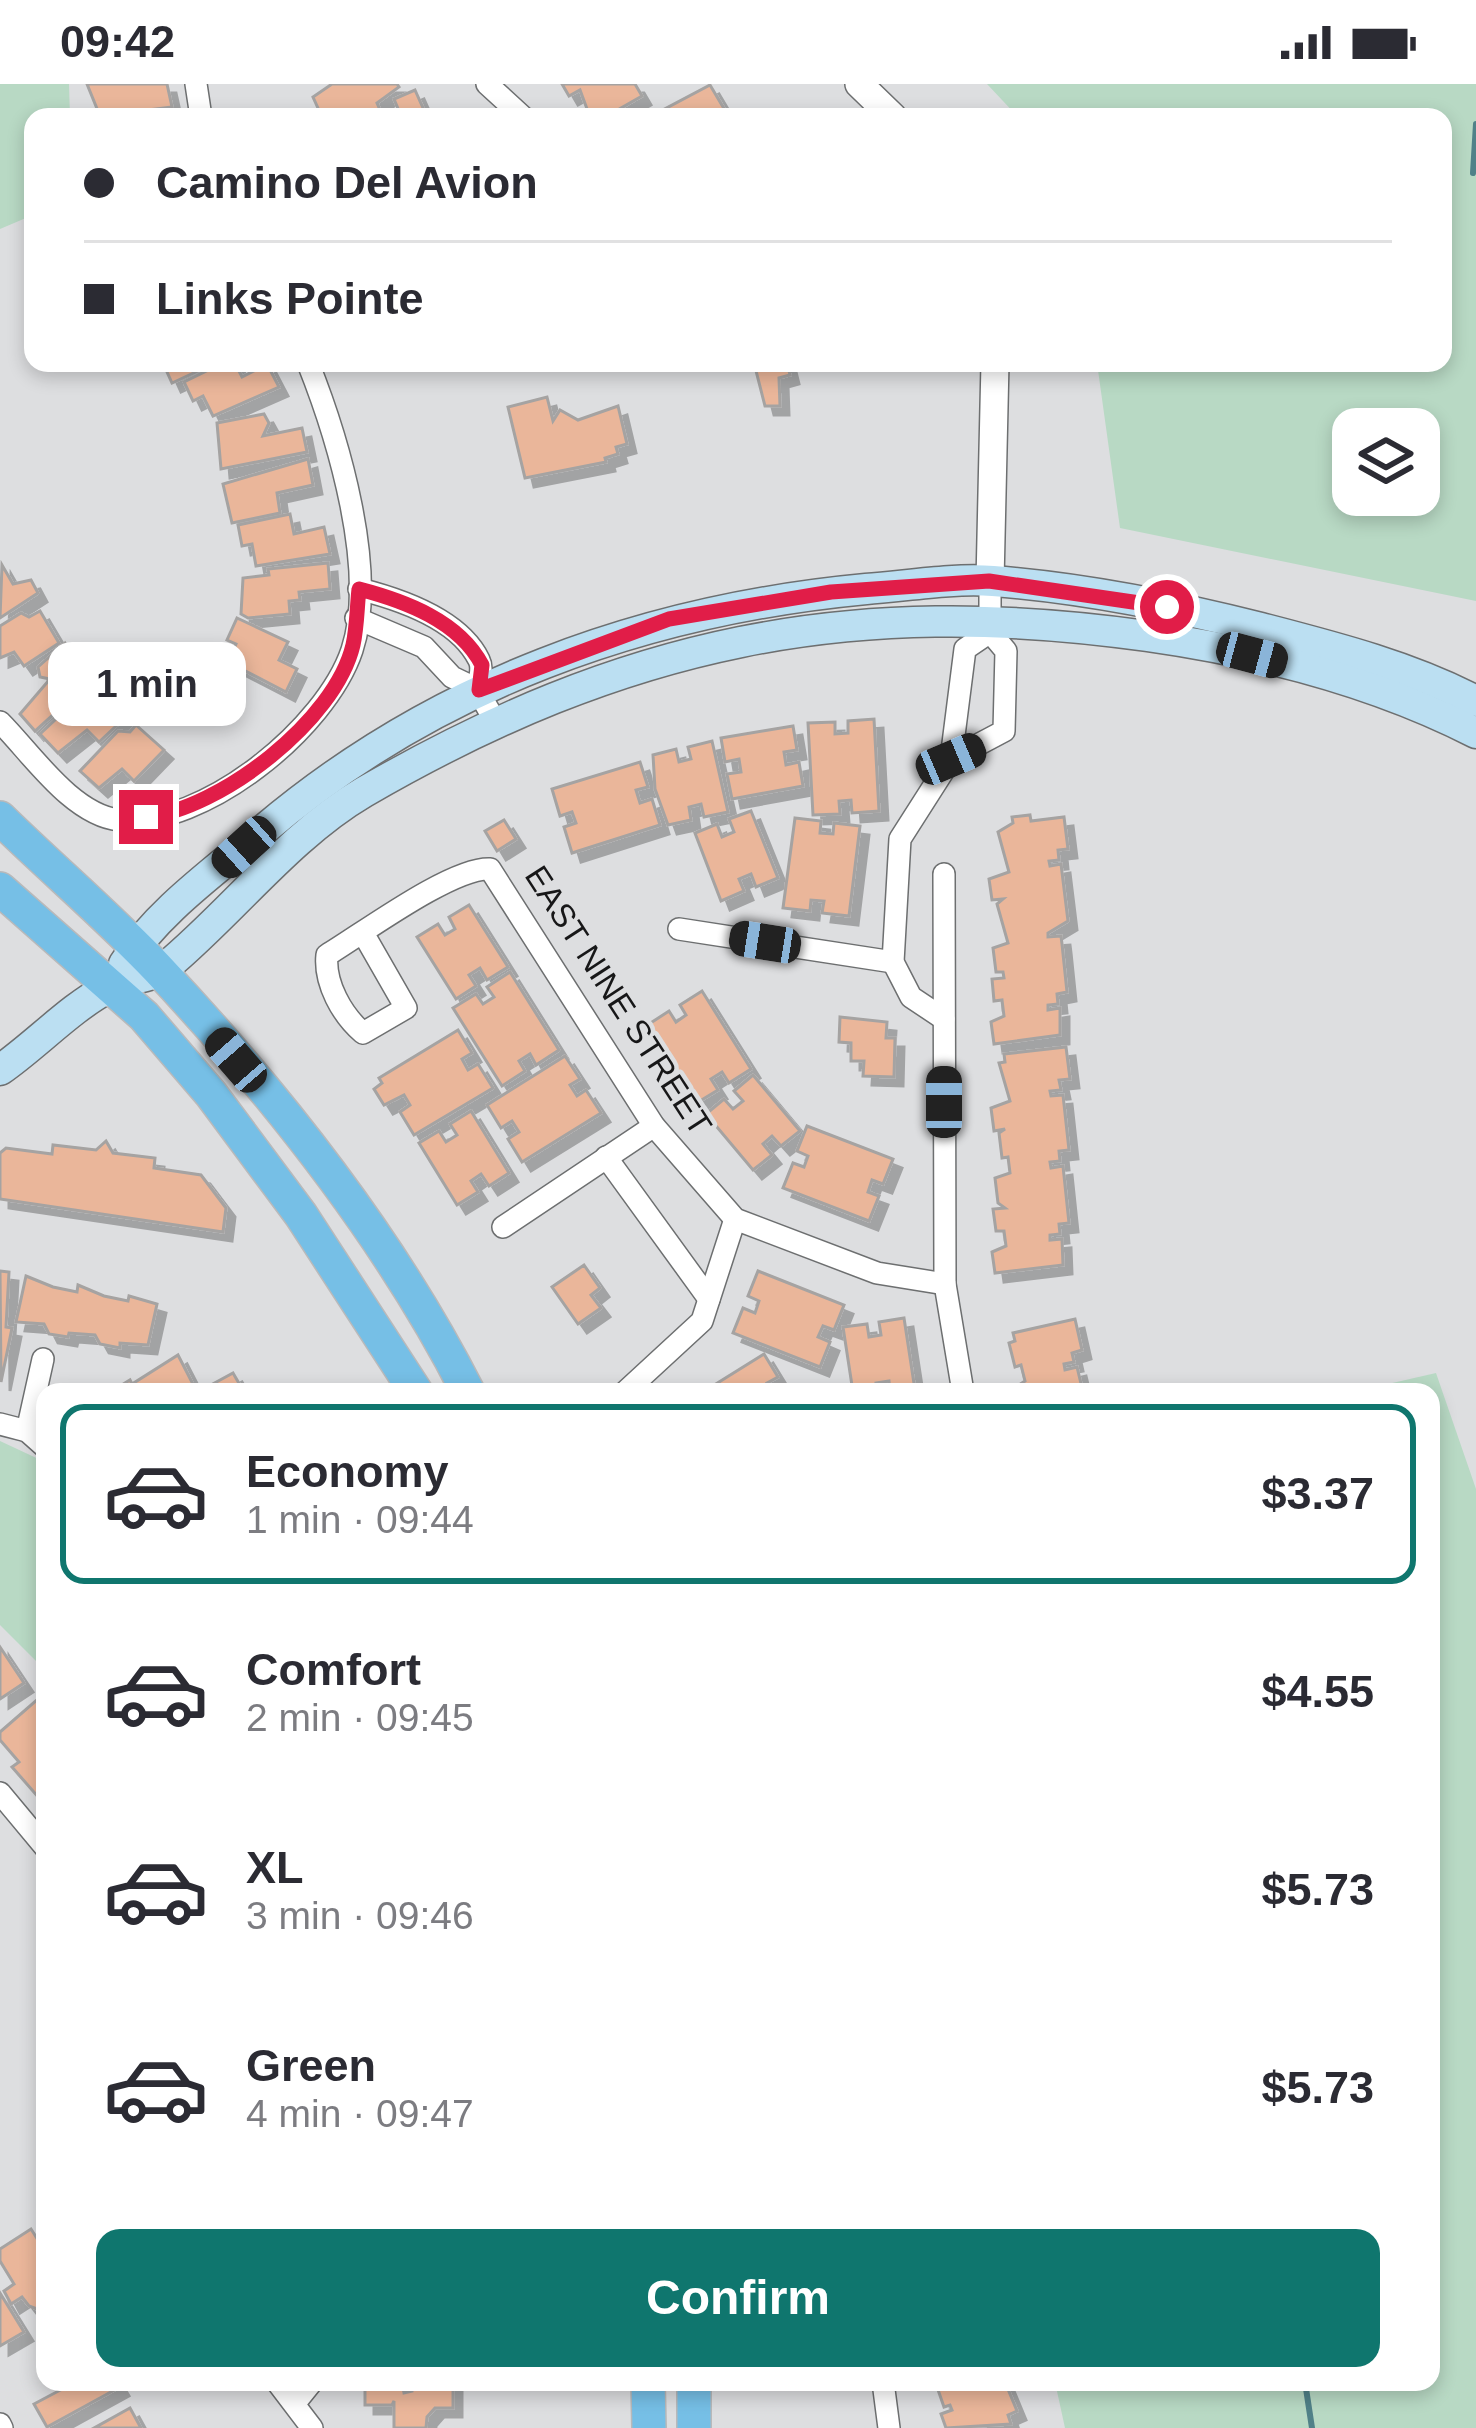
<!DOCTYPE html>
<meta charset="utf-8">
<style>
:root{--surface:#fff;--page:#f2f2f3;--text:#2b2b33;--muted:#7c7c81;--line:#e1e1e2;--accent:#0f766e}
body{margin:0;font-family:Helvetica,sans-serif;background:var(--page);color:var(--text);height:100vh;display:flex;flex-direction:column;font-size:45px;white-space:nowrap}
*{box-sizing:border-box;margin:0}
p{font-size:39px;color:var(--muted)}
.icon{flex:none;width:66px;height:66px;fill:none;stroke:currentColor;stroke-width:2;stroke-linecap:round;stroke-linejoin:round}
.map{position:relative;flex:1;overflow:hidden}
.drawer{position:absolute;left:36px;top:1299px;width:1404px;height:1008px;display:flex;flex-direction:column;background:var(--surface);border-radius:24px;box-shadow:0 6px 18px #0003}
.drawer>*{flex:none}
.hud{position:absolute;left:24px;top:24px;width:1428px;height:264px;border-radius:24px;box-shadow:0 6px 18px #0003;display:grid;align-content:center;height:264px;padding:0 60px;background:var(--surface)}
.fabs{position:absolute;left:1332px;top:324px;display:grid;gap:24px}
.fabs a{display:grid;place-items:center;width:108px;height:108px;border-radius:24px;background:var(--surface);box-shadow:0 6px 18px #0003;font-size:60px}
.end{position:absolute;width:54px;height:54px;margin:-27px;border:15px solid #e11d48;background:#fff;box-shadow:0 0 0 6px #fff}
.from{border-radius:50%}
.bubble{position:absolute;height:84px;border-radius:24px;background:var(--surface);box-shadow:0 6px 18px #0003;font-size:39px;font-weight:800;line-height:84px;text-align:center}
.car{position:absolute;width:36px;height:72px;margin:-36px -18px;border-radius:15px;box-shadow:0 0 9px 3px #0007;background:linear-gradient(#222 24%,#8ab4d8 0 40%,#222 0 76%,#8ab4d8 0 86%,#222 0)}
.hud b{display:flex;align-items:center;gap:42px;height:114px;font-size:45px}
.hud b+b{border-top:3px solid var(--line)}
.hud i{width:30px;height:30px;background:var(--text)}
ul{padding:21px 0 0;list-style:none}
li{display:flex;align-items:center;gap:36px;height:180px;margin:0 24px 18px;padding:0 36px;border:6px solid transparent;border-radius:24px}
li div{flex:1}
li b{display:block;font-size:45px}
li em{font-style:normal;font-weight:800}
li.on{border-color:var(--accent)}
li>.icon{width:108px;height:108px;stroke-width:1.5}
.action{display:flex;gap:24px;margin-top:auto;padding:24px 60px}
.action a{flex:1;height:138px;border-radius:24px;background:var(--accent);color:#fff;font-size:48px;font-weight:800;line-height:138px;text-align:center}
.status{display:flex;justify-content:space-between;align-items:center;height:84px;padding:0 60px;background:var(--surface);direction:ltr}
.status svg{height:33px;fill:currentColor}
.map>svg:first-child{display:block}
.green{fill:#b8d9c4;fill-rule:evenodd}
.lines{fill:none;stroke-linecap:round;stroke-linejoin:round}
.stream{stroke:#508188;stroke-width:6}
.building{fill:#eab69a;stroke:#a5a3a2;stroke-width:3;filter:url(#shadow)}
.minor-casing{stroke:#6d6f70;stroke-width:24}
.tertiary-casing{stroke:#6d6f70;stroke-width:30}
.secondary-casing{stroke:#6d6f70;stroke-width:33}
.primary-casing{stroke:#b9b9ba;stroke-width:36}
.minor{stroke:#fff;stroke-width:21}
.tertiary{stroke:#fff;stroke-width:27}
.secondary{stroke:#bbdff2;stroke-width:30}
.primary{stroke:#76bfe6;stroke-width:33}
.route{stroke:#e11d48;stroke-width:15}
.labels{text-anchor:middle;stroke-width:9;stroke-linejoin:round;paint-order:stroke}
.street-label{font-size:33px;fill:#171718;stroke:#dddee0}
</style>
<div class="status"><b>09:42</b><svg viewBox="0 0 49 12"><path d="M0 12V9h3v3zM5 12V6h3v6zM10 12V3h3v9zM15 12V0h3v12zM26 1h20v11H26zM47 4h2v5h-2z"/></svg></div>
<div class="map">
<svg width="1476" height="2344" viewBox="0 0 1476 2344">
<defs>
<filter id="shadow"><feDropShadow dx="9" dy="9" stdDeviation="0" flood-color="#0004"/></filter>
</defs>
<rect width="100%" height="100%" fill="#dddee0"/>
<g class="green">
<polygon points="0,0 69,0 70,33 33,33 33,131 0,145"/>
<path d="M987,0H1476V517L1120,444L1097,279H1443V33H1018ZM1419,345V411H1353V345Z"/>
<polygon points="1436,1289 1476,1405 1476,2344 1065,2344 1055,2298 1431,2298 1431,1308 1353,1308"/>
<polygon points="0,1357 45,1378 45,1586 0,1541"/>
</g>
<g class="lines">
<g class="stream">
<polyline points="1473,89 1476,40"/>
<polyline points="1305,2298 1312,2344"/>
</g>
</g>
<g class="building">
<polygon points="87,0 167,0 172,23 100,32"/>
<polygon points="332,0 397,0 399,3 377,19 383,33 322,33 313,13"/>
<polygon points="562,0 635,0 642,12 607,32 590,33 580,6 569,12"/>
<polygon points="710,1 729,33 664,33 661,27"/>
<polygon points="415,6 427,33 386,33 399,27 394,15"/>
<polygon points="163,279 215,279 172,299"/>
<polygon points="223,279 235,279 242,293 267,280 279,303 213,332 203,312 193,317 184,298"/>
<polygon points="754,279 787,279 790,291 779,294 780,322 765,322"/>
<polygon points="547,313 553,337 560,326 578,336 618,322 627,360 616,363 618,370 605,374 606,378 525,394 508,323"/>
<polygon points="264,330 269,339 263,352 302,344 307,368 221,385 217,339"/>
<polygon points="308,375 313,401 277,409 280,429 232,439 223,400"/>
<polygon points="290,430 294,450 324,443 330,470 256,482 252,460 242,462 238,441"/>
<polygon points="328,479 330,505 299,508 300,516 289,517 290,530 248,534 241,530 243,494 269,491 268,485"/>
<polygon points="2,481 13,500 31,496 38,509 0,534"/>
<polygon points="40,527 59,559 24,582 14,568 0,574 0,542 21,529 29,533"/>
<polygon points="237,534 288,558 279,576 297,585 286,608 228,578 236,560 227,556"/>
<polygon points="65,559 90,597 35,647 20,630 50,595 40,593 38,583"/>
<polygon points="105,601 131,628 99,658 87,646 58,669 40,650 85,608 98,608"/>
<polygon points="874,635 879,727 852,729 851,716 839,717 840,730 813,731 808,639 835,638 835,650 848,649 848,637"/>
<polygon points="136,641 164,666 134,697 122,685 99,704 80,687 118,647 130,648"/>
<polygon points="793,642 797,666 784,668 786,681 799,678 803,702 732,715 727,690 741,688 739,675 725,678 721,654"/>
<polygon points="712,657 728,728 704,733 701,720 689,723 691,736 668,741 655,705 653,671 676,665 679,678 691,675 688,663"/>
<polygon points="640,678 648,703 636,706 640,719 652,715 660,741 572,769 564,743 576,739 572,728 560,732 552,705"/>
<polygon points="751,727 778,794 756,803 751,790 739,795 744,807 721,817 695,749 717,740 722,753 734,748 729,735"/>
<polygon points="1030,731 1031,737 1064,733 1068,765 1058,766 1059,776 1049,777 1050,782 1061,780 1068,837 1048,849 1048,853 1061,852 1062,860 1067,908 1057,910 1058,920 1048,921 1048,926 1060,924 1060,951 994,960 991,938 1004,932 1002,916 994,917 992,895 1004,894 1003,888 996,888 993,864 1008,859 997,820 1003,815 992,816 989,795 1009,788 998,748 1013,739 1012,733"/>
<polygon points="795,734 821,737 820,749 833,750 834,739 860,742 849,832 822,829 824,817 811,816 810,827 783,824"/>
<polygon points="504,736 516,755 497,767 485,747"/>
<polygon points="469,821 508,883 487,896 480,884 469,891 476,902 456,915 417,853 438,840 445,851 455,845 449,833"/>
<polygon points="510,888 559,966 536,981 530,970 519,977 525,987 502,1002 453,924 476,910 483,920 494,913 487,903"/>
<polygon points="702,907 751,985 729,999 722,988 711,995 718,1006 695,1020 646,942 669,927 676,938 686,931 680,921"/>
<polygon points="840,933 887,938 886,954 895,954 894,993 863,992 864,977 851,977 851,959 839,958"/>
<polygon points="458,946 472,969 462,975 468,986 478,980 493,1004 414,1051 400,1028 410,1021 404,1011 384,1021 374,1005 382,999 379,994"/>
<polygon points="1066,963 1070,995 1059,996 1061,1006 1050,1007 1051,1012 1063,1011 1069,1066 1059,1067 1060,1077 1050,1078 1051,1084 1063,1082 1069,1139 1059,1140 1060,1150 1050,1151 1050,1156 1062,1155 1063,1181 995,1189 992,1168 1006,1162 1004,1147 996,1147 993,1125 1005,1124 998,1119 995,1094 1010,1089 1008,1073 1002,1074 999,1049 1005,1045 994,1047 991,1024 1010,1017 999,979 1005,978 1004,970"/>
<polygon points="565,972 580,995 570,1001 577,1012 586,1006 601,1029 522,1078 508,1055 519,1048 512,1037 501,1044 487,1021"/>
<polygon points="753,991 800,1047 781,1062 772,1052 763,1060 772,1071 753,1086 706,1030 724,1015 733,1025 743,1017 734,1007"/>
<polygon points="471,1027 509,1089 489,1102 481,1090 471,1097 478,1108 457,1121 419,1059 439,1047 446,1058 457,1051 450,1040"/>
<polygon points="807,1042 893,1075 883,1100 872,1096 868,1108 879,1112 869,1137 783,1104 793,1079 804,1083 808,1072 797,1067"/>
<polygon points="106,1057 113,1069 155,1074 154,1084 201,1091 226,1124 223,1148 0,1115 0,1069 6,1064 52,1070 53,1061 96,1066"/>
<polygon points="584,1181 600,1204 591,1211 601,1224 578,1240 552,1203"/>
<polygon points="0,1187 9,1188 6,1243 12,1244 1,1298"/>
<polygon points="758,1187 844,1221 834,1246 823,1242 818,1253 830,1258 820,1283 733,1249 743,1224 755,1229 759,1217 748,1212"/>
<polygon points="26,1192 53,1203 77,1208 78,1201 104,1212 128,1217 129,1212 157,1220 148,1261 120,1259 120,1264 100,1260 95,1251 69,1249 68,1253 49,1250 44,1240 16,1238"/>
<polygon points="904,1234 915,1306 890,1308 889,1297 876,1299 877,1308 853,1308 843,1243 867,1240 869,1253 881,1251 879,1238"/>
<polygon points="1075,1235 1082,1266 1072,1269 1074,1278 1064,1280 1065,1286 1077,1283 1083,1308 1008,1308 1025,1297 1021,1281 1015,1283 1009,1259 1015,1257 1013,1249"/>
<polygon points="764,1270 778,1293 767,1299 773,1308 703,1308"/>
<polygon points="178,1271 197,1308 112,1307 130,1296 132,1300"/>
<polygon points="233,1289 244,1308 198,1308"/>
<polygon points="0,1563 24,1599 0,1615"/>
<polygon points="39,1614 45,1621 45,1709 39,1714 12,1683 19,1678 0,1656 0,1648"/>
<polygon points="31,2145 45,2167 45,2228 29,2222 22,2213 11,2220 4,2207 14,2200 0,2177 0,2165"/>
<polygon points="0,2209 24,2248 0,2262"/>
<polygon points="63,2298 117,2298 120,2303 47,2343 34,2320 66,2303"/>
<polygon points="365,2298 402,2298 404,2309 412,2307 412,2298 453,2298 453,2324 435,2324 427,2333 426,2344 394,2344 394,2317 392,2321 365,2321"/>
<polygon points="1005,2298 1017,2327 1008,2331 1011,2340 946,2344 941,2330 952,2326 950,2321 944,2323 936,2300"/>
<polygon points="130,2324 141,2344 94,2344"/>
</g>
<g class="lines">
<g class="minor-casing">
<g id="minor">
<polyline points="196,0 201,33"/>
<polyline points="487,0 523,33"/>
<path d="M359,505C399,515 459,535 479,576C484,586 478,593 479,603C480,614 490,627 495,637"/>
<polyline points="356,534 424,563 452,593 479,606"/>
<path d="M0,638C31,669 72,731 119,736C204,744 326,644 352,566C378,487 338,354 308,279"/>
<polyline points="951,675 1004,647 1006,567 990,548"/>
<polyline points="944,790 945,1200 963,1308"/>
<polyline points="679,845 893,878"/>
<path d="M363,849L406,924L363,949C342,931 324,899 327,871C362,850 452,783 490,785L654,1042L735,1135L877,1189L945,1200"/>
<polyline points="944,935 911,913 893,878 900,755 951,675 965,565 990,548 990,497"/>
<polyline points="606,1073 709,1215"/>
<polyline points="503,1143 654,1042"/>
<polyline points="625,1308 702,1237 735,1135"/>
<polyline points="0,1340 27,1347 45,1363"/>
<polyline points="27,1347 43,1275"/>
<polyline points="0,1709 45,1763"/>
<polyline points="277,2298 312,2344"/>
<polyline points="883,2298 889,2344"/>
<polyline points="295,2319 312,2298"/>
<polyline points="0,2340 2,2344"/>
</g>
</g>
<g class="tertiary-casing">
<g id="tertiary">
<polyline points="859,0 893,33"/>
<polyline points="990,497 995,279"/>
</g>
</g>
<g class="secondary-casing">
<g id="secondary">
<path d="M124,880C157,828 214,788 261,748C432,602 642,526 866,505C907,502 951,494 993,497C1083,504 1174,522 1261,544C1334,563 1409,582 1476,617"/>
<path d="M0,986C36,961 70,924 108,904C126,894 150,895 167,882C233,827 289,752 364,708C623,558 849,510 1147,552C1260,568 1374,597 1476,649"/>
</g>
</g>
<g class="primary-casing">
<g id="primary">
<path d="M0,734C52,785 109,833 159,886C276,1011 391,1156 468,1308"/>
<polyline points="0,805 144,932 211,1010 301,1131 416,1308"/>
<polyline points="648,2298 649,2344"/>
<polyline points="694,2298 694,2344"/>
</g>
</g>
<use href="#minor" class="minor"/>
<use href="#tertiary" class="tertiary"/>
<use href="#secondary" class="secondary"/>
<use href="#primary" class="primary"/>
</g>
<g class="lines">
<path class="route" d="M146,733C220,725 335,637 353,561C357,543 357,523 359,505C405,517 459,537 482,581L479,606L669,535L831,508L989,497L1167,523"/>
</g>
<g class="labels">
<g class="street-label">
<text transform="translate(619 916) rotate(57)" y="12">EAST NINE STREET</text>
</g>
</g>
</svg>
<div class="fabs">
<a><svg class="icon" aria-label="layers" viewBox="0 0 24 24"><path d="M12 4l9 5-9 5-9-5zM3 14l9 5 9-5"/></svg></a>
</div>
<i class="end from" style="left:1167px;top:523px"></i>
<i class="end" style="left:146px;top:733px"></i>
<div class="bubble" style="left:48px;top:558px;width:198px">1 min</div>
<i class="car" style="left:1252px;top:571px;rotate:105deg"></i>
<i class="car" style="left:951px;top:675px;rotate:67deg"></i>
<i class="car" style="left:244px;top:763px;rotate:228deg"></i>
<i class="car" style="left:765px;top:858px;rotate:279deg"></i>
<i class="car" style="left:236px;top:976px;rotate:319deg"></i>
<i class="car" style="left:944px;top:1018px;rotate:0deg"></i>
<div class="hud">
<b><i class="from"></i>Camino Del Avion</b>
<b><i></i>Links Pointe</b>
</div>
<section class="drawer">
<ul>
<li class="on"><svg class="icon" aria-label="car" viewBox="0 0 24 24"><path d="M5 17H2v-5l4-1 3-4h7l3 4 3 1v5h-3M9 17h6M6 11h13"/><circle cx="7" cy="17" r="2"/><circle cx="17" cy="17" r="2"/></svg><div><b>Economy</b><p>1 min · 09:44</p></div><em>$3.37</em></li>
<li><svg class="icon" aria-label="car" viewBox="0 0 24 24"><path d="M5 17H2v-5l4-1 3-4h7l3 4 3 1v5h-3M9 17h6M6 11h13"/><circle cx="7" cy="17" r="2"/><circle cx="17" cy="17" r="2"/></svg><div><b>Comfort</b><p>2 min · 09:45</p></div><em>$4.55</em></li>
<li><svg class="icon" aria-label="car" viewBox="0 0 24 24"><path d="M5 17H2v-5l4-1 3-4h7l3 4 3 1v5h-3M9 17h6M6 11h13"/><circle cx="7" cy="17" r="2"/><circle cx="17" cy="17" r="2"/></svg><div><b>XL</b><p>3 min · 09:46</p></div><em>$5.73</em></li>
<li><svg class="icon" aria-label="car" viewBox="0 0 24 24"><path d="M5 17H2v-5l4-1 3-4h7l3 4 3 1v5h-3M9 17h6M6 11h13"/><circle cx="7" cy="17" r="2"/><circle cx="17" cy="17" r="2"/></svg><div><b>Green</b><p>4 min · 09:47</p></div><em>$5.73</em></li>
</ul>
<div class="action"><a>Confirm</a></div>
</section>
</div>
